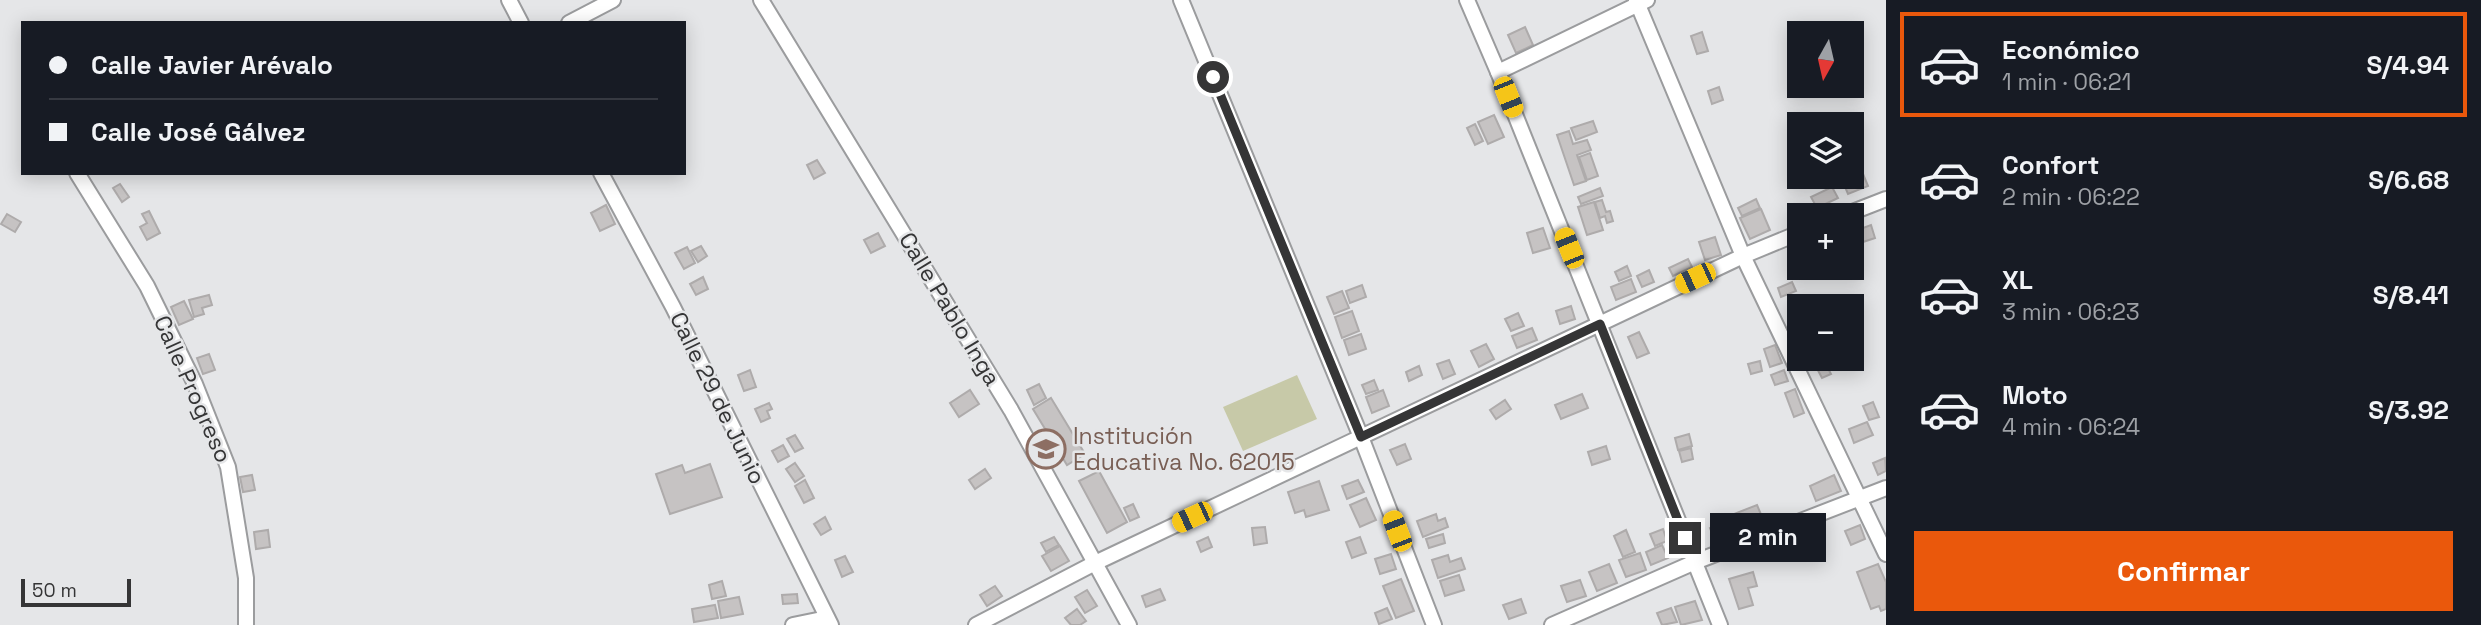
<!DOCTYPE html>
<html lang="es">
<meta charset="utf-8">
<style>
:root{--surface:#171b24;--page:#20242c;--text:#f1f3f6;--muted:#9ea1a6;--line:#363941;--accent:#ea580c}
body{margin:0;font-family:"Space Grotesk",sans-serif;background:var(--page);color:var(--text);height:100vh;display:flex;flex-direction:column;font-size:26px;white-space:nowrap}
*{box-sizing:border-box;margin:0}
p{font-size:23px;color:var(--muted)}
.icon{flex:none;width:38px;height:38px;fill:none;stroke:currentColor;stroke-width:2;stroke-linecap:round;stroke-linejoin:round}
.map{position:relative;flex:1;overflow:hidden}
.details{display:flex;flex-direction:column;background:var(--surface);width:595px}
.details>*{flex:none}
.guide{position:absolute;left:21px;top:21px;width:665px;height:154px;border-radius:0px;box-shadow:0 4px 18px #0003;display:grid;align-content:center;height:154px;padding:0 28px;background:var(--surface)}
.needle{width:46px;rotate:188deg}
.controls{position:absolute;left:1787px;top:21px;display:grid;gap:14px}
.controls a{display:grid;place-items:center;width:77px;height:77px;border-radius:0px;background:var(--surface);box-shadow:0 4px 18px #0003;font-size:35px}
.scale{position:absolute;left:21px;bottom:18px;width:110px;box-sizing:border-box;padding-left:7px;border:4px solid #353536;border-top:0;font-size:19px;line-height:24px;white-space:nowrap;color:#353536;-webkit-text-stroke:5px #e5e6e8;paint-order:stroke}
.end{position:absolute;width:32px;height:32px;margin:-16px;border:9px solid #353536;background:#fff;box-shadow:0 0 0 4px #fff}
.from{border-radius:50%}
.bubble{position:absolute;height:49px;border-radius:0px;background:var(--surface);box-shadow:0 4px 18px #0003;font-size:23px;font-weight:800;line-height:49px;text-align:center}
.car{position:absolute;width:21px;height:42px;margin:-21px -10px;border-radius:9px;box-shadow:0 0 5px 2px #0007;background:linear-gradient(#f5c518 24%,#345 0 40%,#f5c518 0 76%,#345 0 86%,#f5c518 0)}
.guide b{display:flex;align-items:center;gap:24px;height:66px;font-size:26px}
.guide b+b{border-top:2px solid var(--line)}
.guide i{width:18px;height:18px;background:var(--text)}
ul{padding:12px 0 0;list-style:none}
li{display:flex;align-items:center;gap:21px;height:105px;margin:0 14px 10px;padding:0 14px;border:4px solid transparent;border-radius:0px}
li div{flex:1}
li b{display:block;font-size:26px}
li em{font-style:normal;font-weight:800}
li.on{border-color:var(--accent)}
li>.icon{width:63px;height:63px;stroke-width:1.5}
.primary-button{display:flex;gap:14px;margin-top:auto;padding:14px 28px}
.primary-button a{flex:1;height:80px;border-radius:0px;background:var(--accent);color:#fff;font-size:28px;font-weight:800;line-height:80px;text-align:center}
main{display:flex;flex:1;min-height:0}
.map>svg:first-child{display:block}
.green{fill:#c7c9a8}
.building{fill:#c6c3c3;stroke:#aeabab;stroke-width:2}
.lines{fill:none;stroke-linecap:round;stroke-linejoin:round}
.minor-casing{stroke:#9b9c9e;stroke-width:18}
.minor{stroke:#fff;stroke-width:14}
.route{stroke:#353536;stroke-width:9}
.labels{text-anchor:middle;stroke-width:5;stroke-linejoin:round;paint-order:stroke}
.street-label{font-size:23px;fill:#353536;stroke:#e5e6e8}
.education-label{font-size:23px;fill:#785e54;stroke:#e5e6e8;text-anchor:start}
</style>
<main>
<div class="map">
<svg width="1886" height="625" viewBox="0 0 1886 625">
<rect width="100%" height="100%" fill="#e5e6e8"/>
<polygon class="green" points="1297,375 1317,419 1243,451 1223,407"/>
<g class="building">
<polygon points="1525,27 1533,45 1516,53 1508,35"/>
<polygon points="1702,32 1708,51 1697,54 1691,36"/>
<polygon points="1719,87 1723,100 1712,104 1708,91"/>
<polygon points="1494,115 1504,137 1488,144 1478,122"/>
<polygon points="1593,121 1597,132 1576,140 1571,128"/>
<polygon points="1475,124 1483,141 1475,145 1467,128"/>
<polygon points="1569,131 1573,144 1587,140 1591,150 1577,155 1586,181 1574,185 1557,135"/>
<polygon points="1590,153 1598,176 1587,180 1579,157"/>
<polygon points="817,160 825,173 814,179 807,165"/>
<polygon points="1863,174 1868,186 1848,194 1843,182"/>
<polygon points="120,184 129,197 122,202 113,188"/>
<polygon points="1832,187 1838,198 1817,208 1811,197"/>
<polygon points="1600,188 1603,196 1581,204 1578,197"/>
<polygon points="1756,199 1760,208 1742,216 1738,208"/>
<polygon points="1602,200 1606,212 1610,211 1613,221 1607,223 1605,216 1600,218 1595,202"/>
<polygon points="1594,202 1603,230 1587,235 1578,207"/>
<polygon points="606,205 615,224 600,231 591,213"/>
<polygon points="1761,209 1770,230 1750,239 1740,218"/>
<polygon points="149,211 160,233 147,240 140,227 147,223 142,214"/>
<polygon points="7,214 21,222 15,232 1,224"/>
<polygon points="1871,225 1875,238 1857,244 1852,232"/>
<polygon points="1543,228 1550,248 1533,253 1527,233"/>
<polygon points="878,233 885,246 871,253 864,240"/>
<polygon points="1715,237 1721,255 1705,260 1699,242"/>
<polygon points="701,246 707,256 698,262 691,251"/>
<polygon points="687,247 695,263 684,269 675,253"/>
<polygon points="1688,259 1692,267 1673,276 1669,268"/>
<polygon points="1627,266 1631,276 1619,281 1615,272"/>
<polygon points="1649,270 1654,282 1642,287 1637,276"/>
<polygon points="703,277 708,289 696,295 690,284"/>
<polygon points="1631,279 1636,292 1616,300 1611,287"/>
<polygon points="1792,282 1796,291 1781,297 1778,288"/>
<polygon points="1362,285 1366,297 1350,303 1346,291"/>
<polygon points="1342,291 1349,308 1334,314 1327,297"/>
<polygon points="209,295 212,305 202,308 204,314 194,317 189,300"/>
<polygon points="184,301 193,319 179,325 171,307"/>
<polygon points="1571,306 1575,319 1560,324 1556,311"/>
<polygon points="1352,311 1359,331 1342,338 1335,317"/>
<polygon points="1518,313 1524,326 1511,331 1505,319"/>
<polygon points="1532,328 1537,340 1517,348 1512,336"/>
<polygon points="1639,332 1649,353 1637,358 1628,337"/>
<polygon points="1361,334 1366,349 1349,355 1344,340"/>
<polygon points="1486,344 1494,359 1479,367 1471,351"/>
<polygon points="1775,345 1782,363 1770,367 1764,349"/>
<polygon points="1855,350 1858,364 1841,368 1839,359 1852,359 1852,351"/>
<polygon points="209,354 215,370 203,374 197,358"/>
<polygon points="1812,359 1823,359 1831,374 1822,378"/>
<polygon points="1449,360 1455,374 1443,379 1437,364"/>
<polygon points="1760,361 1762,371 1751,374 1748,364"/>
<polygon points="1419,366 1422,375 1409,381 1406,372"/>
<polygon points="750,370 756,387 744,391 738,375"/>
<polygon points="1784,370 1788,381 1775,385 1771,375"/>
<polygon points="1374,380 1378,390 1366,394 1362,385"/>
<polygon points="1039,384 1046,398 1034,405 1027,390"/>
<polygon points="1795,389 1804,413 1794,417 1785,393"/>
<polygon points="970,390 979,404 959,417 950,403"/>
<polygon points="1383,390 1389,406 1372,413 1366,397"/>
<polygon points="1582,394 1588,408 1561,419 1555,405"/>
<polygon points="1051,398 1085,454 1067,465 1033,409"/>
<polygon points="1505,400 1511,409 1496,419 1490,410"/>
<polygon points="1873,402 1879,417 1869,420 1863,406"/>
<polygon points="769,403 772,409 767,411 770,418 761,422 755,409"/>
<polygon points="1867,422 1873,435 1854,443 1849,429"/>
<polygon points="1689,434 1692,446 1678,450 1675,438"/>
<polygon points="795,435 803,448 795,452 787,439"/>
<polygon points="1405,444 1411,459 1397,465 1390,450"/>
<polygon points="783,445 789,456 778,462 772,451"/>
<polygon points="1606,446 1610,459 1592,465 1588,452"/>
<polygon points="1691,448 1693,459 1682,462 1679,451"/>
<polygon points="1885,458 1886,471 1878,475 1873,463"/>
<polygon points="795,463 804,476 795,482 786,469"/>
<polygon points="710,464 722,497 670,514 656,474 682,465 685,473"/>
<polygon points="985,469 991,478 975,489 969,480"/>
<polygon points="1099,471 1127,522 1107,533 1079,481"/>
<polygon points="252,475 255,490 243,492 240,477"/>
<polygon points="1834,475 1841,491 1816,501 1810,486"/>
<polygon points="805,480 814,498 804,503 795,486"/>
<polygon points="1358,480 1364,492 1347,499 1342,486"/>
<polygon points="1319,481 1329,510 1306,517 1304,510 1295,513 1288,492"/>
<polygon points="1366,498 1376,520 1360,527 1350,505"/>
<polygon points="1133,504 1139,517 1130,521 1124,508"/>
<polygon points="1757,505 1765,524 1742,533 1734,514"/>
<polygon points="1436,514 1438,521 1445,518 1448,527 1423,537 1417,521"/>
<polygon points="825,517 831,529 821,535 814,524"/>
<polygon points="1728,521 1733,534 1715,541 1710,528"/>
<polygon points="1860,525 1865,539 1851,545 1845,531"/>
<polygon points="1265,527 1267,543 1254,545 1252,528"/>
<polygon points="1663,529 1667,541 1655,546 1650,534"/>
<polygon points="268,530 270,547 256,549 254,532"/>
<polygon points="1626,530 1635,552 1623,557 1614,536"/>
<polygon points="1443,534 1445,543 1429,548 1426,539"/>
<polygon points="1054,537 1059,545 1046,552 1041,543"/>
<polygon points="1208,537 1212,547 1201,552 1197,542"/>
<polygon points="1360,537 1366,553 1352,558 1346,542"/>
<polygon points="1662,545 1668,558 1651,565 1646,552"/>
<polygon points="1060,546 1069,561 1051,571 1042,556"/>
<polygon points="1640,553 1646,570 1626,577 1619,560"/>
<polygon points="1391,554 1396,569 1380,574 1375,559"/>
<polygon points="1448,555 1450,562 1461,558 1465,569 1438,578 1432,560"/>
<polygon points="845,556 853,572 842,577 835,560"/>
<polygon points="1609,564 1617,583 1597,591 1589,572"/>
<polygon points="1878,564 1886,582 1886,609 1881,611 1879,606 1871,609 1857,572"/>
<polygon points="1753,572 1757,586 1748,588 1753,605 1739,609 1729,579"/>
<polygon points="1459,575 1464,590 1445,596 1440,581"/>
<polygon points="1401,579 1414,611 1396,618 1383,586"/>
<polygon points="1580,580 1586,596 1567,602 1561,586"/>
<polygon points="722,581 726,596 712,599 709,585"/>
<polygon points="995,586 1002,596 987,606 980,595"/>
<polygon points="1160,589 1165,600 1146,607 1142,596"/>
<polygon points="1087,590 1097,606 1085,613 1075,597"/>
<polygon points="797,594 798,603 783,604 782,595"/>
<polygon points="739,597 743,614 721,618 718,601"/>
<polygon points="1521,599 1526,613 1509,619 1503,605"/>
<polygon points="1695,601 1702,620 1681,625 1675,607"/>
<polygon points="715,605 718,618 694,622 692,609"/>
<polygon points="1387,608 1392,619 1379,624 1375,613"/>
<polygon points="1671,608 1677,622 1662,625 1657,613"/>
<polygon points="1077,609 1086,621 1080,625 1071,625 1065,618"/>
</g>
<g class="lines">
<g class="minor-casing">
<g id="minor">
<polyline points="509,0 521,23"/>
<polyline points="761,0 1011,410 1129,625"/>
<polyline points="1181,0 1361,437 1434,625"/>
<polyline points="1467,0 1498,72 1720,625"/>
<polyline points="1636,0 1743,256 1886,554"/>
<polyline points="569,23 613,0"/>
<polyline points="1498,72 1647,0"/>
<polyline points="77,173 147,286 195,384 228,467 246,578 246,625"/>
<polyline points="601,173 673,307 831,625"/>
<polyline points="1845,215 1886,199"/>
<polyline points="793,625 827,618"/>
<polyline points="976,625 1095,563 1743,256 1799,233"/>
<polyline points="1552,625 1695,562 1886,488"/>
</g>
</g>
<use href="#minor" class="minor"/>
</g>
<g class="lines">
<polyline class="route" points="1213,77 1361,437 1600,324 1685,538"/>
</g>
<defs>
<g id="school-ring" transform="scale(2.0125)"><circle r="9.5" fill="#e5e6e8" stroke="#8d6e63" stroke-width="1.5"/><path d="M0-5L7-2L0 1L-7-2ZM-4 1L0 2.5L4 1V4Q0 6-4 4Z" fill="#8d6e63"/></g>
</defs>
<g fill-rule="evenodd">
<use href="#school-ring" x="1046" y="449"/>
</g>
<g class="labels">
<g class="street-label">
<text transform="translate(950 309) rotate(59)" y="8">Calle Pablo Inga</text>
<text transform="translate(193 389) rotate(66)" y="8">Calle Progreso</text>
<text transform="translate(718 398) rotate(64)" y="8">Calle 29 de Junio</text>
</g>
<g class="education-label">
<text x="1073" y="444">Institución<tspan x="1073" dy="26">Educativa No. 62015</tspan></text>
</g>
</g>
</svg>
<div class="controls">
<a><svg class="needle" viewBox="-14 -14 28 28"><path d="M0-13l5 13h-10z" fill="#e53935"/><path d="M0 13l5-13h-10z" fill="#9ea1a6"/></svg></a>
<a><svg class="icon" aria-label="layers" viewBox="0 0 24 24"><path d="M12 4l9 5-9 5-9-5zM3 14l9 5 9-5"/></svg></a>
<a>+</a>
<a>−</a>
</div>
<div class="scale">50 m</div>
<i class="end from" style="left:1213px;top:77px"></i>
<i class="end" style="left:1685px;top:538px"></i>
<div class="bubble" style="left:1710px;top:513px;width:116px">2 min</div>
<i class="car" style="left:1508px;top:97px;rotate:158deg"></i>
<i class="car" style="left:1569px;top:248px;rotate:338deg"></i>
<i class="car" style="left:1695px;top:278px;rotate:245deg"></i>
<i class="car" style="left:1192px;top:517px;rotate:245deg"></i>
<i class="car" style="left:1397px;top:531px;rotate:339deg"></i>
<div class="guide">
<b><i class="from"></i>Calle Javier Arévalo</b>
<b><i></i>Calle José Gálvez</b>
</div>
</div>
<section class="details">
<ul>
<li class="on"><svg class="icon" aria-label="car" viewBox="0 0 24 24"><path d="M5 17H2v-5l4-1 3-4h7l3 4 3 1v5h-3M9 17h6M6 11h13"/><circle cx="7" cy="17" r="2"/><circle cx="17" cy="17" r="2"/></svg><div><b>Económico</b><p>1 min · 06:21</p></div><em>S/4.94</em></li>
<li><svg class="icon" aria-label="car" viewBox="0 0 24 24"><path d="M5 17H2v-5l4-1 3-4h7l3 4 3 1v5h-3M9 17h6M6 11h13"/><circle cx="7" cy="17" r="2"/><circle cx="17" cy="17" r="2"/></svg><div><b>Confort</b><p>2 min · 06:22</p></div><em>S/6.68</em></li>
<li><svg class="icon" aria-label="car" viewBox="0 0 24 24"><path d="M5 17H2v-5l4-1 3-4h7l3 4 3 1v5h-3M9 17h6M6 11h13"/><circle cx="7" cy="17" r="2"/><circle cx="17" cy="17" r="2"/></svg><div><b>XL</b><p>3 min · 06:23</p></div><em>S/8.41</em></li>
<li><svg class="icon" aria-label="car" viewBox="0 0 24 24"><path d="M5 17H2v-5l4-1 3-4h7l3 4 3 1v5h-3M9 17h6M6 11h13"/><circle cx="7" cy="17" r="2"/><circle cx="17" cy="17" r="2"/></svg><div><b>Moto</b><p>4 min · 06:24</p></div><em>S/3.92</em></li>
</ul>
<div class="primary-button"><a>Confirmar</a></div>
</section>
</main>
